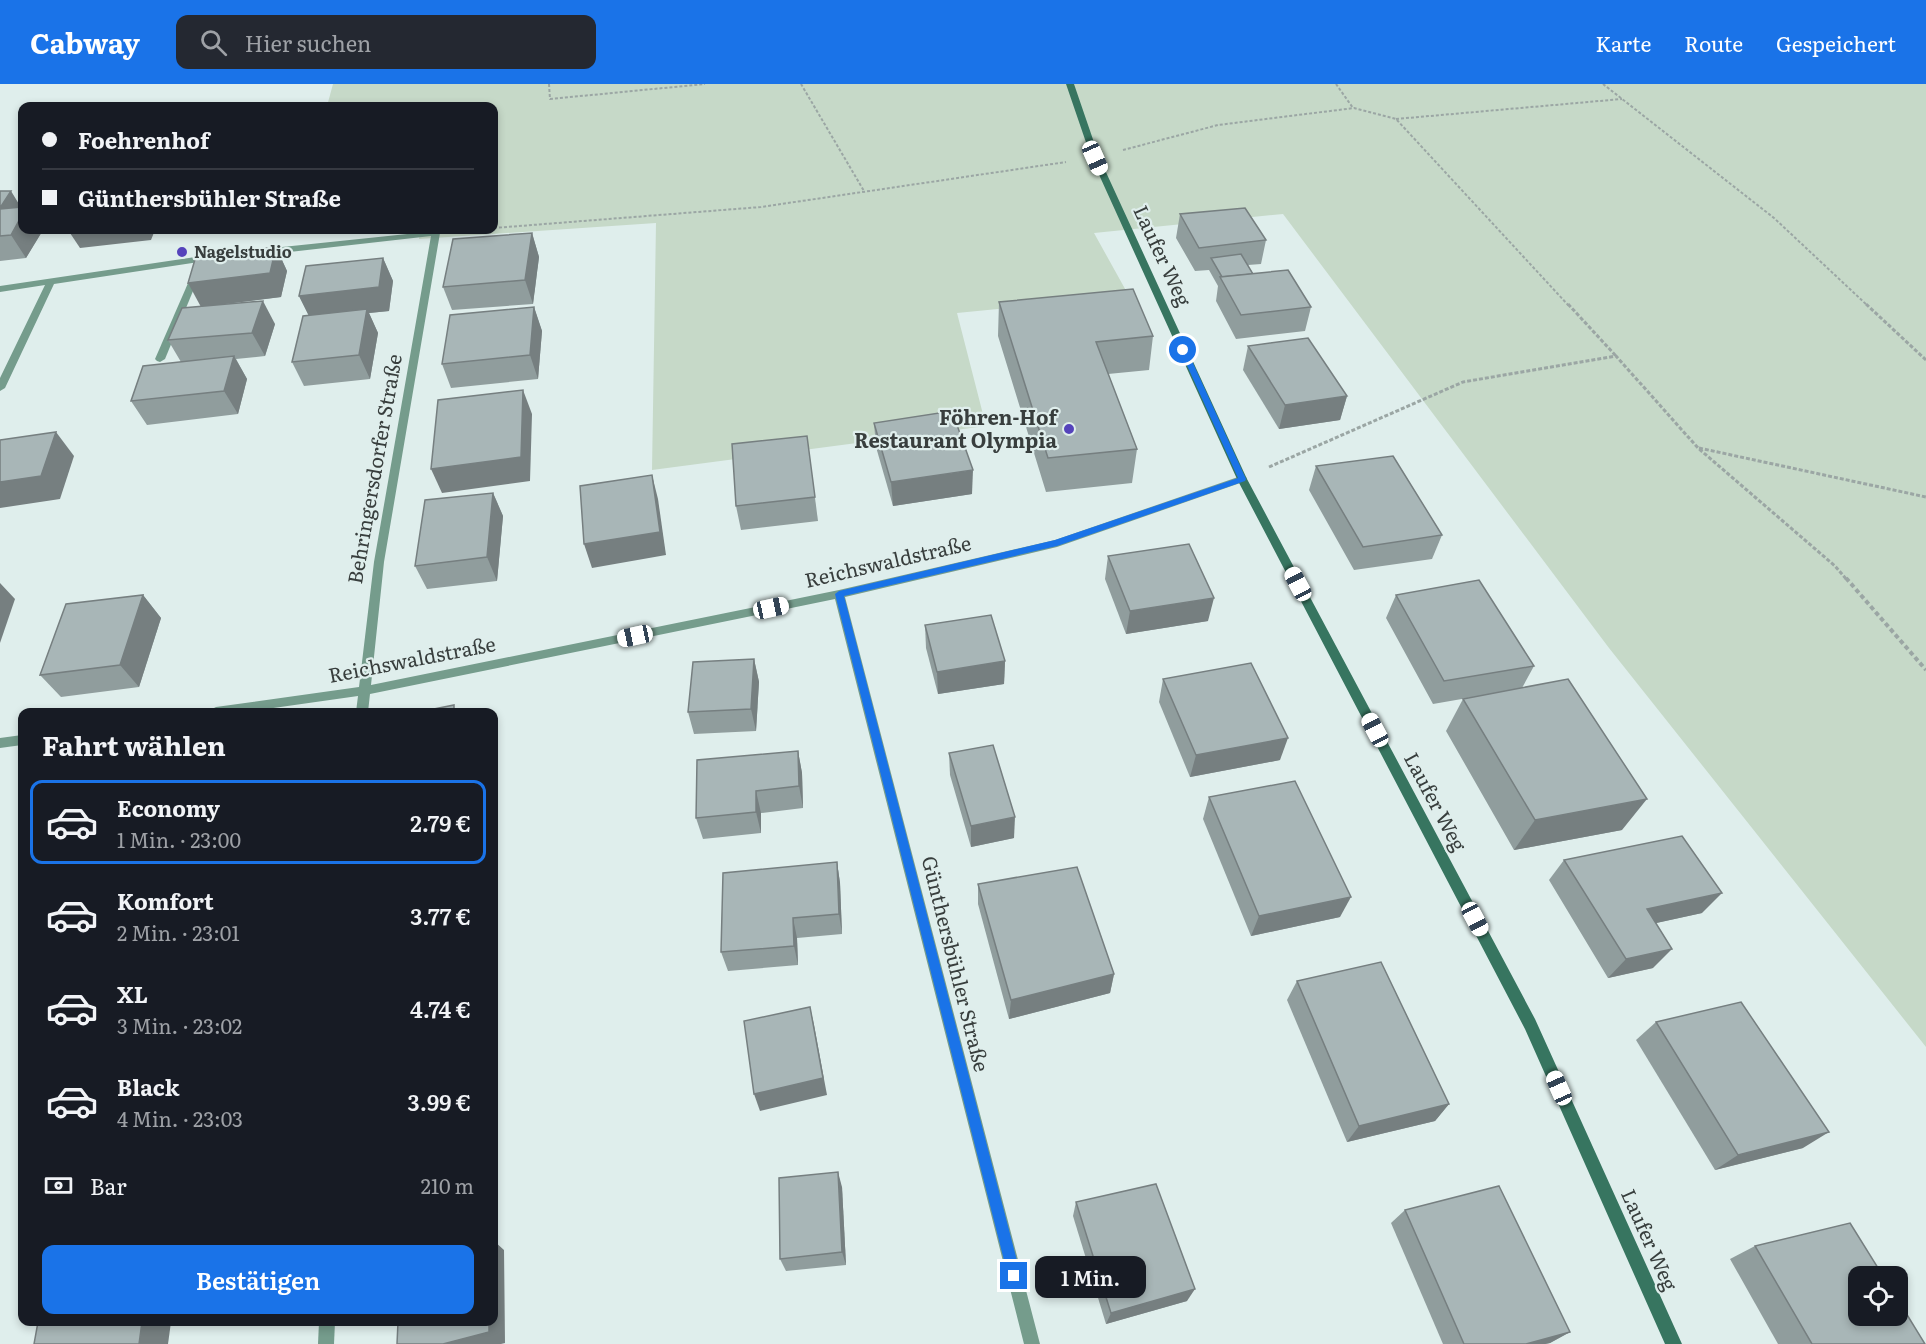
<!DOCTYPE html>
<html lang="de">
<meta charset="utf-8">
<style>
:root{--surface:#171b24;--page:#242831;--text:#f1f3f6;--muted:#9ea1a6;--line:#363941;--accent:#1a73e8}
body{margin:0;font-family:Literata,serif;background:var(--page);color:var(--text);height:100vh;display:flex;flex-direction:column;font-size:22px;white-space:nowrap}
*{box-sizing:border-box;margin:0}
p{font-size:20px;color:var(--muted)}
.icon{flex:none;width:33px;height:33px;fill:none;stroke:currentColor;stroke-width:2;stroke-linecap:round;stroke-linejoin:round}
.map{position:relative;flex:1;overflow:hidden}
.panel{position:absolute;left:18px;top:624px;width:480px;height:618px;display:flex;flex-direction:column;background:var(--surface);border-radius:12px;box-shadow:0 3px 9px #0003}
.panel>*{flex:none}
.banner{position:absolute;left:18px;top:18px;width:480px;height:132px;border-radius:12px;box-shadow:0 3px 9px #0003;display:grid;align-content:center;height:132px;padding:0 24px;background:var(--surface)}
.fabs{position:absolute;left:1848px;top:1182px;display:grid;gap:12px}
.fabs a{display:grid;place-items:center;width:60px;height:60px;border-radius:12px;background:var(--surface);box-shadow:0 3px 9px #0003;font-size:30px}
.end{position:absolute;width:27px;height:27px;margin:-14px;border:8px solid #1a73e8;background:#fff;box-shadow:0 0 0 3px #fff}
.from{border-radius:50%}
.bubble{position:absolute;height:42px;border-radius:12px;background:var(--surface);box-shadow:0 3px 9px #0003;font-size:20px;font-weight:600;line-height:42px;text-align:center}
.car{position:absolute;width:18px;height:36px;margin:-18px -9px;border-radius:8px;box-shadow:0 0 4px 2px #0007;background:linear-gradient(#fff 24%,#345 0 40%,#fff 0 76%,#345 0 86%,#fff 0)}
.banner b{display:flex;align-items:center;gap:21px;height:57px;font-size:22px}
.banner b+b{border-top:2px solid var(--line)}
.banner i{width:15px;height:15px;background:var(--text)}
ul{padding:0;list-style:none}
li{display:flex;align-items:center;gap:18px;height:84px;margin:0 12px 9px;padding:0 12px;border:3px solid transparent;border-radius:12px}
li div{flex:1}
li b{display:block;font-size:22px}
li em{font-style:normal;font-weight:600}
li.current{border-color:var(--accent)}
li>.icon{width:54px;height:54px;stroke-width:1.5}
h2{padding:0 24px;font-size:27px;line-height:72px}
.pay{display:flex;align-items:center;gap:15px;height:66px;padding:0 24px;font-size:22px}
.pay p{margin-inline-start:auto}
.action{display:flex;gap:12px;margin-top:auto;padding:12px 24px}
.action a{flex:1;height:69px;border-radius:12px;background:var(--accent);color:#fff;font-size:24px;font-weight:600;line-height:69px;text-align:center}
header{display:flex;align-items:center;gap:36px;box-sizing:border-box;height:84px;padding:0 30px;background:var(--accent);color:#fff}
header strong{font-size:28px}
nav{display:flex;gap:33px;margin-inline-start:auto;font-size:21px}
.search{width:420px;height:54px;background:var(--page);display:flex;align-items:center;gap:15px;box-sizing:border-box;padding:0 21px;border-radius:12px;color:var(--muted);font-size:22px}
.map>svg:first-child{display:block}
.green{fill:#c6d9c8}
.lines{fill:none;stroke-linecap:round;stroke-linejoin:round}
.path-far2{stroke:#9ba6a4;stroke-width:2;stroke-dasharray:3 2;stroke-linecap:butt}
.path-far1{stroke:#9ba6a4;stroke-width:3;stroke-dasharray:4 2;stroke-linecap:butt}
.path{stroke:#9ba6a4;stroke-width:4;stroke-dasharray:4.5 3;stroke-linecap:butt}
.lane{fill:#759c8c;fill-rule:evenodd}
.street{fill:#759c8c;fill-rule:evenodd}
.secondary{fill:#377560;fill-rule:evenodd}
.wall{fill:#909d9d}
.shaded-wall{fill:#767f80}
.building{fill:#a8b6b7;stroke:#767f80;stroke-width:1.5}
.route{fill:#1a73e8}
.poi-dot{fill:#5543bb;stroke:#dfeeec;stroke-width:2}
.labels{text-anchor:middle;stroke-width:4.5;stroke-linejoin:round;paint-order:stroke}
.far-poi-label{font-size:16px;font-weight:bold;fill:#383e3d;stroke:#dfeeec;text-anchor:start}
.street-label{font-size:20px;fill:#383e3d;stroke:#dfeeec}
.poi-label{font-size:20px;font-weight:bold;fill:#383e3d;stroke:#dfeeec;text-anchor:end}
</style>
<header>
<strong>Cabway</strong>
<div class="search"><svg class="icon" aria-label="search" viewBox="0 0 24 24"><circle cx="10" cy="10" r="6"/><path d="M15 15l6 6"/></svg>Hier suchen</div>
<nav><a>Karte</a><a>Route</a><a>Gespeichert</a></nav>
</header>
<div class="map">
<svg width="1926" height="1260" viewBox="0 0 1926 1260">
<rect width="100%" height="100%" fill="#dfeeec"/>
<polygon class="green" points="333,0 1926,0 1926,963 1609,564 1283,130 1094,149 1129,212 957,229 986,342 652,386 656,139 419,155 420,146 494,146 494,22 327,22"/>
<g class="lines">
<g class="path-far2">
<polyline points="549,0 550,15 705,0"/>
<polyline points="801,0 864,107"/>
<polyline points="1336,0 1353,24"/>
<polyline points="1603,0 1774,134 1868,222"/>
<polyline points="1396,35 1622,15"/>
<polyline points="1123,66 1218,41 1354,24 1396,35 1569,222"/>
<polyline points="494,144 761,123 1066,78"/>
<polyline points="463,147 480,146"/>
</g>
<g class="path-far1">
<polyline points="1568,220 1616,272"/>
<polyline points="1866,220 1926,276"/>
<polyline points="1699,364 1926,413"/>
<polyline points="1269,383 1463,298 1616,272 1698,364 1835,482 1847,496"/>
</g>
<polyline class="path" points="1846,494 1926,586"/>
<polygon class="lane" points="196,187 200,190 165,275 160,278 157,277 155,275 192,190"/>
<g class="street">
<polygon points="436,147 440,149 384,478 371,601 839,506 1055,456 1238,393 1246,393 1247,395 1246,397 1057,463 845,513 1040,1260 1024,1260 835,515 370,610 368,628 356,628 358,612 245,628 210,628 212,625 216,623 359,603 374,478 431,152 263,171 259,168 263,165"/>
<polygon points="209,171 213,174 212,176 54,200 5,304 0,307 0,294 45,201 0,208 0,202"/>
<polygon points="22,651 22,661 0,664 0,654"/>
<polygon points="319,1238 335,1238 334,1260 318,1260"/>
</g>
<polygon class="secondary" points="1066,0 1074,0 1099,73 1247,395 1535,935 1682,1260 1665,1260 1525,945 1237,395 1091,73"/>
</g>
<g class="wall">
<polygon points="0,107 21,123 43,146 26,174 0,177"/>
<polygon points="1180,130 1266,156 1261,180 1248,181 1253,190 1311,223 1305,247 1236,255 1216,217 1218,202 1209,186 1195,187 1176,154"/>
<polygon points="532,149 539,173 533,220 452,226 443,203"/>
<polygon points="276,163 287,187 281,213 216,221 275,240 265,272 236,275 247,295 238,330 147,341 131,317 181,278 168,256"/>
<polygon points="383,174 393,197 389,227 369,229 378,249 370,295 304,302 292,278 309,232 299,212"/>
<polygon points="999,218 1153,252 1149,286 1108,290 1137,365 1132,399 1046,408 998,252"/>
<polygon points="534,223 542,247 538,295 451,304 442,280"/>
<polygon points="1248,262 1347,312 1340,336 1279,345 1243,286"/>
<polygon points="874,339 972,410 893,422 876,363"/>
<polygon points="807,352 818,437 741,446 736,422"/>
<polygon points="1316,382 1442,451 1432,475 1354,486 1309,406"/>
<polygon points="493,409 503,432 497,497 427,505 415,482"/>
<polygon points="1108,472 1208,537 1126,550 1105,495"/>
<polygon points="143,511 161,534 139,603 61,613 40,591"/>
<polygon points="1396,511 1534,582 1522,604 1622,746 1514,766 1446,647 1463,615 1479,612 1433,620 1386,534"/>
<polygon points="925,541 1005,577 1004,600 938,610 926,564"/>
<polygon points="754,575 759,598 756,647 694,650 688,628"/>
<polygon points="1163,595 1280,676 1190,693 1159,618"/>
<polygon points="798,667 802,689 803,724 761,729 761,749 703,755 696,734"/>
<polygon points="949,669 1014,754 971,763 950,691"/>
<polygon points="1209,713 1340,833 1251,852 1203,735"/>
<polygon points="1564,776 1702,829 1656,839 1653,884 1608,894 1549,796"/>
<polygon points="837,778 840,799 842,850 797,854 798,881 728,887 721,868"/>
<polygon points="978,800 1114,890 1110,909 1009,935 978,820"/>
<polygon points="1297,897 1449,1020 1435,1037 1347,1058 1287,916"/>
<polygon points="1656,938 1803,1064 1715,1086 1636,956"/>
<polygon points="842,1103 846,1181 786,1187 780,1175"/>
<polygon points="1076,1118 1187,1217 1106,1240 1073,1132"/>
<polygon points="1405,1126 1570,1248 1550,1259 1545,1260 1443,1260 1391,1139"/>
<polygon points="1755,1162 1925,1260 1778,1260 1730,1175"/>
</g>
<g class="shaded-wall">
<polygon points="11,107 22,125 22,146 43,146 26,174 11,151 0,124"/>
<polygon points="68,146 155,146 151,156 80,164"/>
<polygon points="532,149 539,173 533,220 525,196"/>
<polygon points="276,163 287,187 281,213 201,223 188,199"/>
<polygon points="383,174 393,197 389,227 369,229 378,249 370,295 359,271 311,236 299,212"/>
<polygon points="263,217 275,240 265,272 252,249"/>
<polygon points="534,223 542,247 538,295 530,271"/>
<polygon points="234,272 247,295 238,330 224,307"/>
<polygon points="523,306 532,330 530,397 442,409 431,385"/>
<polygon points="1347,312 1340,336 1279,345 1285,321"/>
<polygon points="56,348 74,372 60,415 0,424 0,398"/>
<polygon points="973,386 972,410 893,422 891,398"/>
<polygon points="652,391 658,415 666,471 592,484 584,460"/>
<polygon points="493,409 503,432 497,497 487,473"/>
<polygon points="0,499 15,515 0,559"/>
<polygon points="143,511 161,534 139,603 120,581"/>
<polygon points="1214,514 1208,537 1126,550 1130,527"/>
<polygon points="754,575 759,598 756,647 751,625"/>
<polygon points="1005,577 1004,600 938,610 937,588"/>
<polygon points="1288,654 1280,676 1190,693 1196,671"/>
<polygon points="798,667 802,689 803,724 799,702"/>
<polygon points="756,707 761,729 761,749 756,728"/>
<polygon points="1647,715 1622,746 1514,766 1535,736"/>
<polygon points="1015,733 1014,754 971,763 971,742"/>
<polygon points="837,778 840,799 842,850 839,830"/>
<polygon points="1722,809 1702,829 1629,845 1647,825"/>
<polygon points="1351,813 1340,833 1251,852 1259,832"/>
<polygon points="793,834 797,854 798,881 794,862"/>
<polygon points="1672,865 1653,884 1608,894 1626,875"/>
<polygon points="1114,890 1110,909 1009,935 1011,916"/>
<polygon points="810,923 814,941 827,1011 760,1027 754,1010"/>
<polygon points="1449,1020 1435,1037 1347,1058 1359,1042"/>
<polygon points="1829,1048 1803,1064 1715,1086 1738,1071"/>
<polygon points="838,1088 842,1103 846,1181 842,1168"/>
<polygon points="494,1157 504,1166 505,1259 501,1260 443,1260 489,1238 494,1238"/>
<polygon points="1195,1205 1187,1217 1106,1240 1111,1229"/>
<polygon points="142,1238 171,1238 168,1260 139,1260"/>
<polygon points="1570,1248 1550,1259 1545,1260 1526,1260"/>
</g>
<g class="building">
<polygon points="0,107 11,107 0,124"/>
<polygon points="22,123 22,131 11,151 0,152 0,125"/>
<polygon points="1245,124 1266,156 1199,164 1180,130"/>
<polygon points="532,149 525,196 443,203 453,155"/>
<polygon points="276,163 270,189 188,199 196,172"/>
<polygon points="1241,170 1253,190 1222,193 1211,174"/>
<polygon points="383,174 379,203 299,212 306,182"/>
<polygon points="1288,186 1311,223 1241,231 1220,193"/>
<polygon points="1133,205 1153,252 1096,258 1137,365 1048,374 999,218"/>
<polygon points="263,217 252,249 168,256 182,224"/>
<polygon points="534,223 530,271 442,280 450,231"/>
<polygon points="367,225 359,271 292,278 303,232"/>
<polygon points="1308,254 1347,312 1285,321 1248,262"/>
<polygon points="234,272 224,307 131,317 143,282"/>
<polygon points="523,306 521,373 431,385 438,316"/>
<polygon points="952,327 973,386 891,398 874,339"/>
<polygon points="56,348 41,392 0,398 0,356"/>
<polygon points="807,352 815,413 736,422 732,360"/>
<polygon points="1393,372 1442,451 1363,463 1316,382"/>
<polygon points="652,391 660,448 584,460 580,402"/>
<polygon points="493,409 487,473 415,482 425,416"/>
<polygon points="1189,460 1214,514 1130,527 1108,472"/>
<polygon points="1479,496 1534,582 1444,597 1396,511"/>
<polygon points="143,511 120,581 40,591 66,520"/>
<polygon points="991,531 1005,577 937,588 925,541"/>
<polygon points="754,575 751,625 688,628 693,578"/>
<polygon points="1251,579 1288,654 1196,671 1163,595"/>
<polygon points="1568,595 1647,715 1535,736 1463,615"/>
<polygon points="454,621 454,628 419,628"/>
<polygon points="993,661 1015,733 971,742 949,669"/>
<polygon points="798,667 799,702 756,707 756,728 696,734 697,676"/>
<polygon points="1295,697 1351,813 1259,832 1209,713"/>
<polygon points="1682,752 1722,809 1647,825 1672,865 1626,875 1564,776"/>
<polygon points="837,778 839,830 793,834 794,862 721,868 723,789"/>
<polygon points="1077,783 1114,890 1011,916 978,800"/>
<polygon points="1381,878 1449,1020 1359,1042 1297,897"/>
<polygon points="1741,918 1829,1048 1738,1071 1656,938"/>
<polygon points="810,923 823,994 754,1010 744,937"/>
<polygon points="838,1088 842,1168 780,1175 779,1094"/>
<polygon points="1156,1100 1195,1205 1111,1229 1076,1118"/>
<polygon points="1499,1102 1570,1248 1526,1260 1464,1260 1405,1126"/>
<polygon points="1850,1139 1883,1192 1858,1192 1858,1232 1898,1232 1898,1216 1925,1260 1812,1260 1755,1162"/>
<polygon points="38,1238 142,1238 139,1260 34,1260"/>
<polygon points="398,1238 489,1238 489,1248 443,1260 397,1260"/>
</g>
<polygon class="route" points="1183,264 1187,266 1246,395 1245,397 1057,462 844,512 1021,1192 1019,1197 1014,1199 1010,1197 1008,1192 835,510 839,507 1055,456 1238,394 1180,266"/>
<g class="poi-dot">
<circle cx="182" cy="168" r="6"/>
<circle cx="1069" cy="345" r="6"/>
</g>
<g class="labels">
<g class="far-poi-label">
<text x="194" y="174">Nagelstudio</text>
</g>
<g class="street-label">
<text transform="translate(1162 172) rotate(65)" y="7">Laufer Weg</text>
<text transform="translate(375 385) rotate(-80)" y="7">Behringersdorfer Straße</text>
<text transform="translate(888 478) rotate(-13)" y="7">Reichswaldstraße</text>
<text transform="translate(412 576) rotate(-11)" y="7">Reichswaldstraße</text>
<text transform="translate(1435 718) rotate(62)" y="7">Laufer Weg</text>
<text transform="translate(955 880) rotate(76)" y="7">Günthersbühler Straße</text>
<text transform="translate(1649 1156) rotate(66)" y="7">Laufer Weg</text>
</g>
<g class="poi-label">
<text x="1057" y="341">Föhren-Hof<tspan x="1057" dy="23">Restaurant Olympia</tspan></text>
</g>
</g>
</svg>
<div class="fabs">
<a><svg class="icon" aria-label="locate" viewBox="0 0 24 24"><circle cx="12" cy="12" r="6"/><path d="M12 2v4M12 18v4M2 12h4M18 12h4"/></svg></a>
</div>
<i class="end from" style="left:1183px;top:266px"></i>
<i class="end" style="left:1014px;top:1192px"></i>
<div class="bubble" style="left:1035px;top:1172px;width:111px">1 Min.</div>
<i class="car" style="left:1095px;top:74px;rotate:156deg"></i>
<i class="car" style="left:1298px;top:500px;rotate:332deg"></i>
<i class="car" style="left:771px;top:524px;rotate:78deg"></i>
<i class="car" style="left:635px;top:552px;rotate:258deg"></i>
<i class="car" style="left:1375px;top:646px;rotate:332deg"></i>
<i class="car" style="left:1475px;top:835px;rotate:152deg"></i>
<i class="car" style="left:1559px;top:1004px;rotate:336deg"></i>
<div class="banner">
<b><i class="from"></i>Foehrenhof</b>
<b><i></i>Günthersbühler Straße</b>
</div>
<section class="panel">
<h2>Fahrt wählen</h2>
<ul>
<li class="current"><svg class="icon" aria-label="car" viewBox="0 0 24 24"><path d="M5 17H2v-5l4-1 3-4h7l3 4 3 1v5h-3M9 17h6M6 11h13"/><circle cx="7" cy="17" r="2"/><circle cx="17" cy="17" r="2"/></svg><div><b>Economy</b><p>1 Min. · 23:00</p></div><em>2.79 €</em></li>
<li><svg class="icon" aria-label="car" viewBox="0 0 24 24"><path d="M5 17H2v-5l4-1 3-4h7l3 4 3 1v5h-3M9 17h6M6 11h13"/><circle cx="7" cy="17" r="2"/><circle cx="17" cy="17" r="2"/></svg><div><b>Komfort</b><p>2 Min. · 23:01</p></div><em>3.77 €</em></li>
<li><svg class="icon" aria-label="car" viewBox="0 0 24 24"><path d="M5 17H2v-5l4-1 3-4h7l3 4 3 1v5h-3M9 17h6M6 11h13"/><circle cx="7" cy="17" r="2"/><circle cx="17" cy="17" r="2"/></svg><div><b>XL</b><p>3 Min. · 23:02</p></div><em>4.74 €</em></li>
<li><svg class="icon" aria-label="car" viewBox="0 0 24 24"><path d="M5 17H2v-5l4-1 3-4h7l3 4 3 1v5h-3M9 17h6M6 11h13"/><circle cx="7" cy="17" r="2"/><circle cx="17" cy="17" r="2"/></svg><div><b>Black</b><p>4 Min. · 23:03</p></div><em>3.99 €</em></li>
</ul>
<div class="pay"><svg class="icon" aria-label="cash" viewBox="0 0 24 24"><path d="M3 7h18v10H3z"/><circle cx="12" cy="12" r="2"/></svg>Bar<p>210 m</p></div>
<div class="action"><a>Bestätigen</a></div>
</section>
</div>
